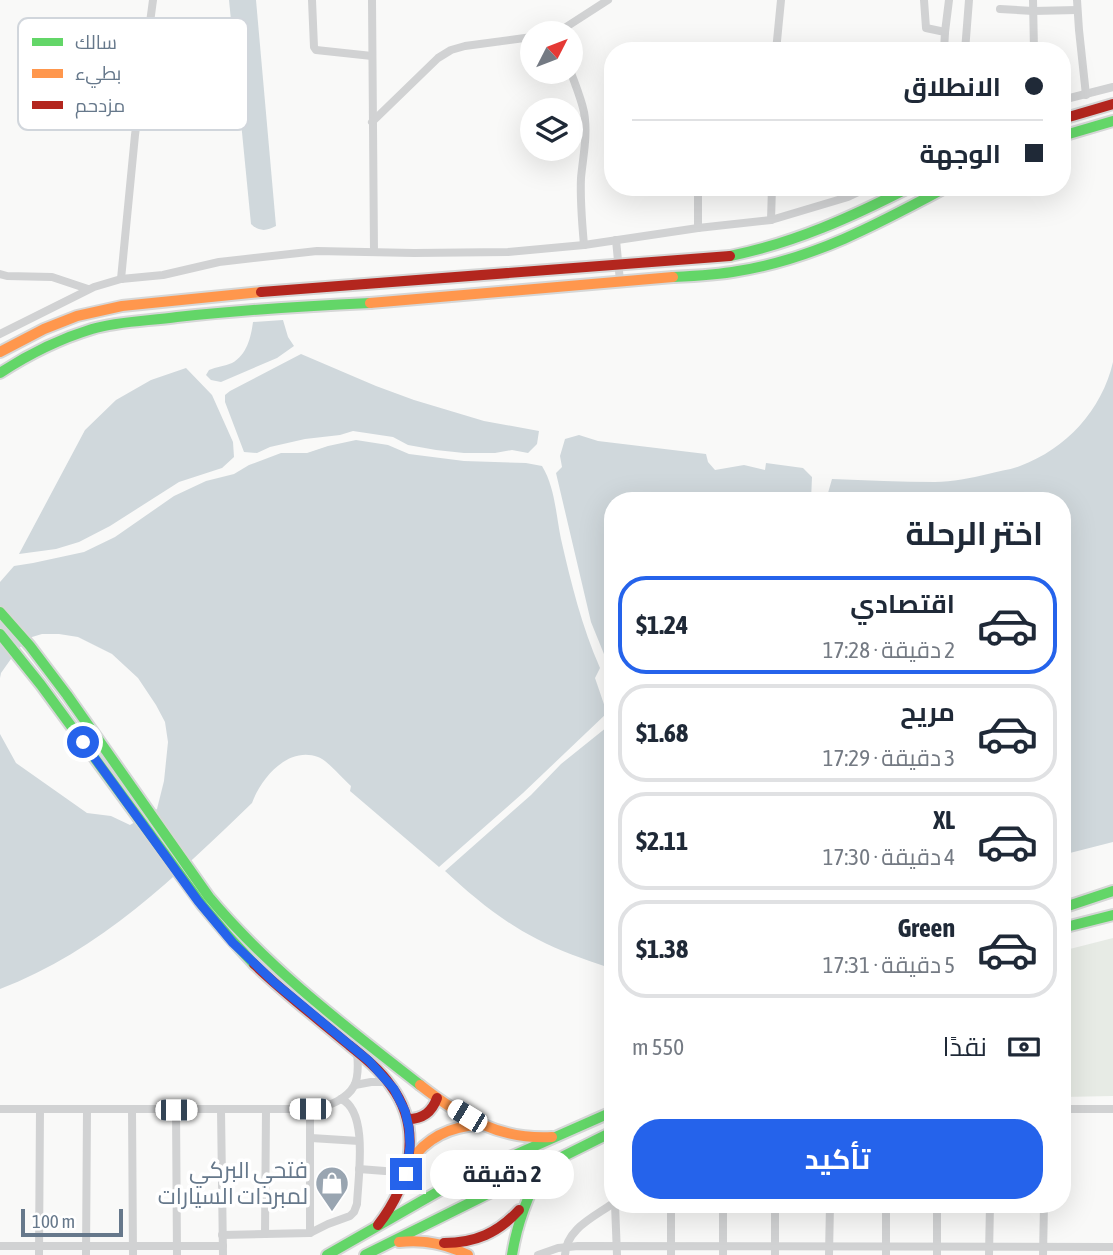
<!DOCTYPE html>
<html lang="ar">
<meta charset="utf-8">
<style>
:root{--surface:#fff;--page:#f2f2f3;--text:#1f2937;--muted:#747a83;--line:#e0e1e3;--accent:#2563eb}
body{margin:0;font-family:"Asap Condensed",Cairo,sans-serif;background:var(--page);color:var(--text);direction:rtl;height:100vh;display:flex;flex-direction:column;font-size:26px;white-space:nowrap}
*{box-sizing:border-box;margin:0}
p{font-size:23px;color:var(--muted)}
.icon{flex:none;width:38px;height:38px;fill:none;stroke:currentColor;stroke-width:2;stroke-linecap:round;stroke-linejoin:round}
.map{position:relative;flex:1;overflow:hidden;direction:ltr}
.panel{position:absolute;left:604px;top:492px;width:467px;height:721px;display:flex;flex-direction:column;background:var(--surface);border-radius:28px;box-shadow:0 7px 28px #0002;direction:rtl}
.panel>*{flex:none}
.banner{position:absolute;left:604px;top:42px;width:467px;height:154px;border-radius:28px;box-shadow:0 7px 28px #0002;direction:rtl;display:grid;align-content:center;height:154px;padding:0 28px;background:var(--surface)}
.needle{width:46px;rotate:48deg}
.buttons{position:absolute;left:520px;top:21px;display:grid;gap:14px}
.buttons a{display:grid;place-items:center;width:63px;height:63px;border-radius:50%;background:var(--surface);box-shadow:0 7px 28px #0002;font-size:35px}
.scale{position:absolute;left:21px;bottom:18px;width:102px;box-sizing:border-box;padding-left:7px;border:4px solid #66788b;border-top:0;font-size:19px;line-height:24px;white-space:nowrap;color:#66788b;-webkit-text-stroke:5px #fff;paint-order:stroke}
.end{position:absolute;width:32px;height:32px;margin:-16px;border:9px solid #2563eb;background:#fff;box-shadow:0 0 0 4px #fff}
.from{border-radius:50%}
.bubble{position:absolute;height:49px;border-radius:24px;background:var(--surface);box-shadow:0 7px 28px #0002;font-size:23px;font-weight:700;line-height:49px;text-align:center;direction:rtl}
.car{position:absolute;width:21px;height:42px;margin:-21px -10px;border-radius:9px;box-shadow:0 0 5px 2px #0007;background:linear-gradient(#fff 24%,#345 0 40%,#fff 0 76%,#345 0 86%,#fff 0)}
.banner b{display:flex;align-items:center;gap:24px;height:66px;font-size:26px}
.banner b+b{border-top:2px solid var(--line)}
.banner i{width:18px;height:18px;background:var(--text)}
ul{padding:0;list-style:none}
li{display:flex;align-items:center;gap:21px;height:98px;margin:0 14px 10px;padding:0 14px;border:4px solid var(--line);border-radius:28px}
li div{flex:1}
li b{display:block;font-size:26px}
li em{font-style:normal;font-weight:700}
li.selected{border-color:var(--accent)}
li>.icon{width:63px;height:63px;stroke-width:1.5}
h2{padding:0 28px;font-size:32px;line-height:84px}
.pay{display:flex;align-items:center;gap:18px;height:77px;padding:0 28px;font-size:26px}
.pay p{margin-inline-start:auto}
.primary-button{display:flex;gap:14px;margin-top:auto;padding:14px 28px}
.primary-button a{flex:1;height:80px;border-radius:28px;background:var(--accent);color:#fff;font-size:28px;font-weight:700;line-height:80px;text-align:center}
.map>svg:first-child{display:block}
.green{fill:#e7ebe5}
.water{fill:#d0d8dc}
.lines{fill:none;stroke-linecap:round;stroke-linejoin:round}
.fast-casing{stroke:#d6d7d7;stroke-width:14}
.slow-casing{stroke:#d6d7d7;stroke-width:14}
.jam-casing{stroke:#d6d7d7;stroke-width:14}
.street{stroke:#d1d2d3;stroke-width:8}
.fast{stroke:#63d668;stroke-width:10}
.slow{stroke:#ff974d;stroke-width:10}
.jam{stroke:#b3261e;stroke-width:10}
.route{stroke:#2563eb;stroke-width:9}
.labels{text-anchor:middle;stroke-width:7;stroke-linejoin:round;paint-order:stroke}
.poi-label{font-size:23px;fill:#66788b;stroke:#fff;text-anchor:end}
.key{fill:#fff;stroke:#d1d6dc;stroke-width:2}
.key-label{font-size:19px;fill:#66788b}
</style>
<div class="map">
<svg width="1113" height="1255" viewBox="0 0 1113 1255">
<rect width="100%" height="100%" fill="#f9f9f8"/>
<polygon class="green" points="1113,938 1113,1096 1062,1097 1062,951"/>
<g class="water">
<path d="M229,0H256L276,226C267,231 259,232 251,224Z"/>
<path d="M283,320L288,337L294,346L277,358L221,382L211,380L206,375L209,370C216,367 225,366 232,363C247,355 251,337 253,322Z"/>
<polygon points="301,354 376,386 414,400 484,421 539,431 537,444 528,453 512,450 495,453 464,453 436,450 408,445 393,437 353,431 340,435 305,439 270,447 257,453 244,452 225,402 225,395 230,391"/>
<path d="M1113,362V842L1062,855V500H826L832,479C866,480 901,482 935,482C952,482 971,478 988,474C998,471 1010,470 1020,466C1066,449 1102,410 1113,362Z"/>
<polygon points="186,368 212,395 233,442 234,457 222,468 179,482 110,526 79,542 56,549 19,554 85,430 116,400 151,380"/>
<polygon points="579,435 598,441 706,454 708,462 715,470 744,465 765,470 766,463 803,468 812,477 811,500 612,500 612,662 608,664 591,622 556,473 562,467 560,456 565,439"/>
<path d="M356,440L388,445L409,454L464,461L526,463L542,466C555,487 556,515 561,539C571,583 582,627 600,668L595,678L607,713L523,793L439,867L350,791L351,786C343,779 327,760 318,757C288,746 261,778 252,803C176,876 100,951 0,989V734L16,763L87,813L111,816L130,825L157,809L164,781L168,742L165,722L156,705L138,678L112,654L78,637L59,634H42L32,637L18,649L1,673L0,678V582L14,566L33,563L84,552L115,537L174,496L206,481L234,474L249,465L281,453H307L328,446Z"/>
<path d="M612,723V962L607,967C584,959 559,951 537,939C503,922 473,897 445,871L531,795L561,764Z"/>
</g>
<g class="lines">
<g class="fast-casing">
<g id="fast">
<polyline points="1062,136 1113,121"/>
<path d="M730,256C794,243 852,217 910,187"/>
<path d="M673,277C695,276 717,275 738,271C814,259 880,223 947,187"/>
<path d="M0,373C29,354 59,339 92,329C119,321 149,321 177,317C242,310 306,306 370,303"/>
<path d="M0,612L30,646L67,695L209,897C270,970 346,1027 420,1085"/>
<polyline points="0,634 41,685 203,906 230,938 254,964"/>
<polyline points="1062,908 1113,891"/>
<polyline points="1062,928 1113,915"/>
<polyline points="327,1255 460,1179 612,1112"/>
<polyline points="365,1255 612,1132"/>
<path d="M512,1255C517,1223 528,1194 544,1166"/>
</g>
</g>
<g class="slow-casing">
<g id="slow">
<polyline points="370,303 673,277"/>
<polyline points="0,352 44,329 77,316 122,306 261,292"/>
<path d="M420,1085C461,1117 499,1140 552,1137"/>
<path d="M410,1162C427,1137 450,1126 480,1125"/>
<path d="M399,1242C424,1239 445,1243 468,1255"/>
</g>
</g>
<g class="jam-casing">
<g id="jam">
<polyline points="1062,119 1113,104"/>
<polyline points="261,292 730,256"/>
<path d="M254,964C284,993 317,1018 349,1045C364,1057 380,1070 391,1086C424,1130 409,1185 378,1225"/>
<path d="M408,1119C423,1119 432,1112 437,1098"/>
<path d="M444,1243C475,1243 498,1233 519,1210"/>
</g>
</g>
<g class="street">
<polyline points="312,0 314,47 316,50 372,56"/>
<polyline points="372,0 374,252"/>
<polyline points="924,0 926,28 945,32 944,51"/>
<polyline points="1033,0 1034,51"/>
<polyline points="1077,0 1079,30 1086,95"/>
<polyline points="1000,9 1033,11 1077,10"/>
<polyline points="945,32 949,0"/>
<polyline points="553,33 563,29 608,0"/>
<polyline points="776,51 781,0"/>
<polyline points="965,51 969,0"/>
<path d="M570,70C575,84 581,98 584,112C588,135 583,156 581,178C580,200 582,223 584,245"/>
<polyline points="1062,100 1113,87"/>
<polyline points="372,122 438,58 451,50 465,46 532,37"/>
<polyline points="771,220 772,187"/>
<polyline points="698,228 698,187"/>
<polyline points="616,240 620,281"/>
<polyline points="0,274 7,276 52,277 88,289"/>
<polyline points="121,279 135,135 153,0"/>
<polyline points="0,334 94,287 121,279 163,275 219,262 317,251 414,253 508,252 584,245 698,228 771,220 848,197 869,187"/>
<polyline points="355,1085 371,1082 389,1082"/>
<path d="M0,1109H315C329,1106 347,1099 354,1086C359,1077 358,1062 357,1052"/>
<polyline points="132,1109 133,1255"/>
<polyline points="176,1109 177,1255"/>
<polyline points="1062,1109 1113,1109"/>
<polyline points="221,1110 223,1255"/>
<polyline points="311,1138 359,1141"/>
<polyline points="359,1169 385,1171"/>
<polyline points="615,1204 617,1255"/>
<polyline points="671,1204 671,1255"/>
<polyline points="310,1233 310,1109"/>
<polyline points="265,1234 266,1109"/>
<path d="M222,1235L310,1233L328,1224L350,1216L354,1212L357,1204C358,1178 369,1111 341,1099"/>
<polyline points="0,1246 223,1246"/>
<polyline points="39,1255 40,1109"/>
<polyline points="86,1255 87,1110"/>
<polyline points="538,1255 558,1248 578,1246 1113,1247"/>
<path d="M565,1255C566,1229 594,1217 612,1204"/>
<polyline points="723,1255 723,1204"/>
<polyline points="775,1255 775,1204"/>
<polyline points="829,1255 830,1204"/>
<polyline points="886,1255 886,1204"/>
<polyline points="937,1255 937,1204"/>
<polyline points="989,1255 990,1204"/>
<polyline points="1043,1255 1044,1204"/>
</g>
<use href="#fast" class="fast"/>
<use href="#slow" class="slow"/>
<use href="#jam" class="jam"/>
</g>
<g class="lines">
<polyline class="route" points="83,742 198,901 233,943 275,983 369,1061 394,1089 405,1111 409,1128 410,1146 406,1174"/>
</g>
<defs>
<g id="shop-pin" transform="scale(1.75)"><path d="M0 17L-7.5 6A9.5 9.5 0 1 1 7.5 6Z" fill="#99a5b1" stroke="#fff"/><path d="M-5-2.5h2.3a2.7 3.5 0 0 1 5.4 0H5L5.5 6h-11ZM-1.5-2.5h3a1.5 2.3 0 0 0-3 0Z" fill="#fff"/></g>
</defs>
<g fill-rule="evenodd">
<use href="#shop-pin" x="332" y="1183"/>
</g>
<g class="labels">
<g class="poi-label">
<text x="308" y="1178">فتحي البركي<tspan x="308" dy="26">لمبردات السيارات</tspan></text>
</g>
</g>
<rect x="18" y="18" width="230" height="112" rx="10" class="key"/>
<rect x="32" y="38" width="31" height="8" fill="#63d668"/>
<rect x="32" y="69" width="31" height="9" fill="#ff974d"/>
<rect x="32" y="101" width="31" height="8" fill="#b3261e"/>
<g class="key-label">
<text x="75" y="49">سالك</text>
<text x="75" y="80">بطيء</text>
<text x="75" y="112">مزدحم</text>
</g>
</svg>
<div class="buttons">
<a><svg class="needle" viewBox="-14 -14 28 28"><path d="M0-13l5 13h-10z" fill="#e53935"/><path d="M0 13l5-13h-10z" fill="#747a83"/></svg></a>
<a><svg class="icon" aria-label="layers" viewBox="0 0 24 24"><path d="M12 4l9 5-9 5-9-5zM3 14l9 5 9-5"/></svg></a>
</div>
<div class="scale">100 m</div>
<i class="end from" style="left:83px;top:742px"></i>
<i class="end" style="left:406px;top:1174px"></i>
<div class="bubble" style="left:430px;top:1150px;width:144px">2 دقيقة</div>
<i class="car" style="left:310px;top:1109px;rotate:270deg"></i>
<i class="car" style="left:176px;top:1110px;rotate:90deg"></i>
<i class="car" style="left:467px;top:1116px;rotate:301deg"></i>
<div class="banner">
<b><i class="from"></i>الانطلاق</b>
<b><i></i>الوجهة</b>
</div>
<section class="panel">
<h2>اختر الرحلة</h2>
<ul>
<li class="selected"><svg class="icon" aria-label="car" viewBox="0 0 24 24"><path d="M5 17H2v-5l4-1 3-4h7l3 4 3 1v5h-3M9 17h6M6 11h13"/><circle cx="7" cy="17" r="2"/><circle cx="17" cy="17" r="2"/></svg><div><b>اقتصادي</b><p>2 دقيقة · 17:28</p></div><em>$1.24</em></li>
<li><svg class="icon" aria-label="car" viewBox="0 0 24 24"><path d="M5 17H2v-5l4-1 3-4h7l3 4 3 1v5h-3M9 17h6M6 11h13"/><circle cx="7" cy="17" r="2"/><circle cx="17" cy="17" r="2"/></svg><div><b>مريح</b><p>3 دقيقة · 17:29</p></div><em>$1.68</em></li>
<li><svg class="icon" aria-label="car" viewBox="0 0 24 24"><path d="M5 17H2v-5l4-1 3-4h7l3 4 3 1v5h-3M9 17h6M6 11h13"/><circle cx="7" cy="17" r="2"/><circle cx="17" cy="17" r="2"/></svg><div><b>XL</b><p>4 دقيقة · 17:30</p></div><em>$2.11</em></li>
<li><svg class="icon" aria-label="car" viewBox="0 0 24 24"><path d="M5 17H2v-5l4-1 3-4h7l3 4 3 1v5h-3M9 17h6M6 11h13"/><circle cx="7" cy="17" r="2"/><circle cx="17" cy="17" r="2"/></svg><div><b>Green</b><p>5 دقيقة · 17:31</p></div><em>$1.38</em></li>
</ul>
<div class="pay"><svg class="icon" aria-label="cash" viewBox="0 0 24 24"><path d="M3 7h18v10H3z"/><circle cx="12" cy="12" r="2"/></svg>نقدًا<p>550 m</p></div>
<div class="primary-button"><a>تأكيد</a></div>
</section>
</div>
